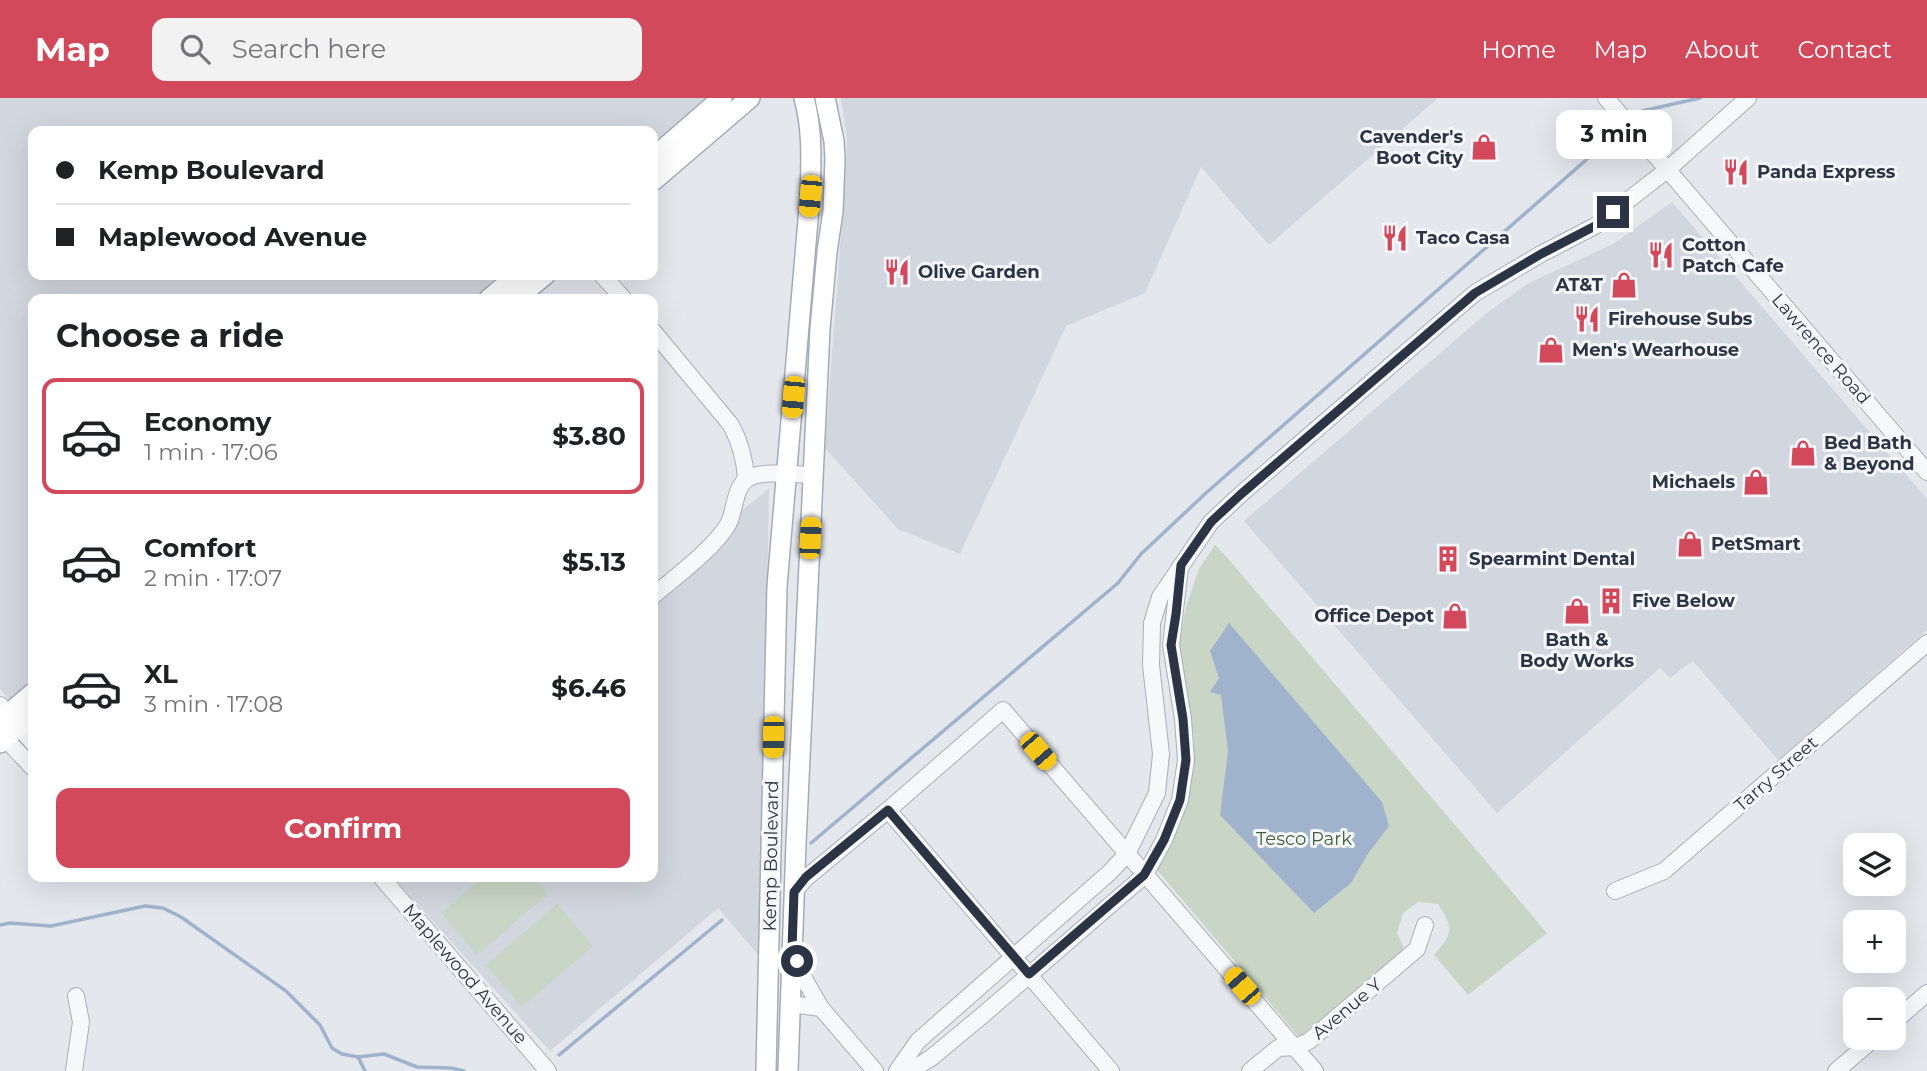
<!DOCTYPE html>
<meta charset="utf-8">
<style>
:root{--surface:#fff;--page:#f2f2f2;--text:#202124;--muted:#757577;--line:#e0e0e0;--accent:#d1495b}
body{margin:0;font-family:Montserrat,sans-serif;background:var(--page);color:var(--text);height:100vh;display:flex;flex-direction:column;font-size:26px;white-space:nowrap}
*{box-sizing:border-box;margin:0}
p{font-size:23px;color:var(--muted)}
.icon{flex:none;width:38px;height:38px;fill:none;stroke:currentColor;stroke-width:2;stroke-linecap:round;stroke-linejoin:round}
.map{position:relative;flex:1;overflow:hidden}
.drawer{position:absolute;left:28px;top:196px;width:630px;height:588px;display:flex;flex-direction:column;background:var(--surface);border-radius:14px;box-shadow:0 7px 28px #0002}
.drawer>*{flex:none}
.banner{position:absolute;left:28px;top:28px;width:630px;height:154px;border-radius:14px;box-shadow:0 7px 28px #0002;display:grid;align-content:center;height:154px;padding:0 28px;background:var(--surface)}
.tools{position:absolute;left:1843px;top:735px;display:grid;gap:14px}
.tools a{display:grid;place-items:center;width:63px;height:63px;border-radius:14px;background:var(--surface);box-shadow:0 7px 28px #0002;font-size:35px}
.end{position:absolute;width:32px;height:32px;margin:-16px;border:9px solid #2b3445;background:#fff;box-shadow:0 0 0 4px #fff}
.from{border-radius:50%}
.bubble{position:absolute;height:49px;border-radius:14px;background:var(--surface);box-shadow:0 7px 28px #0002;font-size:23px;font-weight:700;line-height:49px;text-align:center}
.car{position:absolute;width:21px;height:42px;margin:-21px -10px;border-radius:9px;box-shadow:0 0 5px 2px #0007;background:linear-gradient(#f5c518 24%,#345 0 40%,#f5c518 0 76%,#345 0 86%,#f5c518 0)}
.banner b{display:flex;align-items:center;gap:24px;height:66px;font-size:26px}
.banner b+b{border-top:2px solid var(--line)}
.banner i{width:18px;height:18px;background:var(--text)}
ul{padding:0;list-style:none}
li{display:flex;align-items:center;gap:21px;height:116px;margin:0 14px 10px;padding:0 14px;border:4px solid transparent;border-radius:14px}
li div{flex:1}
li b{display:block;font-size:26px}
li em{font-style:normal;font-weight:700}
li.current{border-color:var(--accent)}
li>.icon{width:63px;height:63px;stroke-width:1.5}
h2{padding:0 28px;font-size:32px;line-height:84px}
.primary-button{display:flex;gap:14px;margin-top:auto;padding:14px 28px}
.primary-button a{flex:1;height:80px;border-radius:14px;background:var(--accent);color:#fff;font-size:28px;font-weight:700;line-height:80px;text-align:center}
header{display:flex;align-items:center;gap:42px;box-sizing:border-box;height:98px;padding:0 35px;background:var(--accent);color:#fff}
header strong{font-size:33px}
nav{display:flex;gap:38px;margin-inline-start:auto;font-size:24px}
.search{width:490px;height:63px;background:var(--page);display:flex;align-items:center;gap:18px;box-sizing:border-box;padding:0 24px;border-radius:14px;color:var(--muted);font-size:26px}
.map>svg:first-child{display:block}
.built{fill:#d2d6de}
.green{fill:#c9d6c5}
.water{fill:#9fb4cc}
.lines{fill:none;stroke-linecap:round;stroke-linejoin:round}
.stream{stroke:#9fb4cc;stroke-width:3.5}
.minor-casing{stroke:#a9aeb7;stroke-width:18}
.major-casing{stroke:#a3abb8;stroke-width:22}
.minor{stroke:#f7f8fa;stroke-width:16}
.major{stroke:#fff;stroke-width:19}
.route{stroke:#2b3445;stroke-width:9}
.labels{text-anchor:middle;stroke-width:6;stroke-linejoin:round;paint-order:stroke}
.poi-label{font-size:18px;font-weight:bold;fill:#2b3445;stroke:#f4f6f9;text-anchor:start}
.street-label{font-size:18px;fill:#2b3445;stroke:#f4f6f9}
.park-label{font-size:18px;fill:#3f6138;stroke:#f4f6f9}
</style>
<header>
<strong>Map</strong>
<div class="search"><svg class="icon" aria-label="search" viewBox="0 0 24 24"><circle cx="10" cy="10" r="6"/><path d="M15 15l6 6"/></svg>Search here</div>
<nav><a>Home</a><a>Map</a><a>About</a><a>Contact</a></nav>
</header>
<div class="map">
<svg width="1927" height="973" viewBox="0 0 1927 973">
<rect width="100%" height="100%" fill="#e4e7ec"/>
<g class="built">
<polygon points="0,0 709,0 653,50 653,33 33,33 33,177 511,177 482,201 33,201 33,581 9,601 0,591"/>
<polygon points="841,0 1438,0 1269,147 1201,69 1145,195 1066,228 960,456 898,431 825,350 846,70 847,40"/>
<polygon points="1672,104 1927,401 1927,532 1778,662 1693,563 1670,580 1660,570 1497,715 1244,423 1488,214 1529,185 1613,146"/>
<polygon points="769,390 761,860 718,810 550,953 393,779 653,779 653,487"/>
</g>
<g class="green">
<path d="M1215,447L1225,457L1547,835L1468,897L1434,857C1453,835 1454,831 1438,806L1418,804L1403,815L1397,835L1405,852L1299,939L1157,772L1180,726L1191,687L1194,638L1179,546L1186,509L1199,471Z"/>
<polygon points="483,779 534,779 548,796 477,857 441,815"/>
<polygon points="557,806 593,848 522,909 486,867"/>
</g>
<polygon class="water" points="1229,525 1382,704 1389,728 1367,757 1351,785 1314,815 1220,717 1228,653 1221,597 1210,594 1219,580 1210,553"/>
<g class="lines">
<g class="stream">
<polyline points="1642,13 1700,0"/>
<polyline points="811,745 1118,485 1141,456 1206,395 1610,41"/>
<polyline points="0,827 10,825 51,828 145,808 163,810 181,819 286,893 320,927 332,950 342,956 358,959 384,956 417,969 451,970 464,973"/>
<polyline points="559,957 722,822"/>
<polyline points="358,959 365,973"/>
</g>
<g class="minor-casing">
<g id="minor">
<polyline points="1606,0 1927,374"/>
<polyline points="602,177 624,201"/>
<path d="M653,233L731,327C740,344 745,362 746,381"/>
<path d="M653,498C674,480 713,451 727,428C736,415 733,388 749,380C764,372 796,377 813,377"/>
<polyline points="0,607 33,645"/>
<polyline points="0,635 33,670"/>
<polyline points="888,712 1111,973"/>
<polyline points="381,779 548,973"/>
<polyline points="1615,793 1664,773 1927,545"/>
<polyline points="794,794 806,780 888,712 1003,612 1315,973"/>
<polyline points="793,853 802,877 821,910"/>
<polyline points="790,906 821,910 875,973"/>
<polyline points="1894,924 1927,895"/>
<polyline points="74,973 81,924 76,898"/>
<polyline points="897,973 918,943 1109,775 1127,756 1157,695 1161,656 1151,567 1152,525 1160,499 1211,424 1240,397 1475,195 1541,156 1595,128 1667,72 1748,0"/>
<polyline points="910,973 931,960 984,916 1145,777 1164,742 1180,702 1186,662 1183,621 1171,547 1180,469"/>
<polyline points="1250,973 1278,950 1296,949 1309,943 1417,851 1425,827"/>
<polyline points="1836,973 1875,940"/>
</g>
</g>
<g class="major-casing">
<g id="major">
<polyline points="653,60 722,0"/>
<polyline points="653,83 750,0"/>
<polyline points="489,201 517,177"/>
<polyline points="516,201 545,177"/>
<polyline points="0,623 33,595"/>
<polyline points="0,645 33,616"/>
<path d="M766,973L777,488L810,98C811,64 813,33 804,0"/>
<polyline points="788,973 796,745 820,231 827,154 833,113 835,61 834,43 825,0"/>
</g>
</g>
<use href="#minor" class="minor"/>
<use href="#major" class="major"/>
</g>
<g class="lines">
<polyline class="route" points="797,863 792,850 794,794 806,779 888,712 1029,876 1144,777 1164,742 1180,702 1186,662 1183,621 1171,547 1176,516 1181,467 1211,424 1240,397 1475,195 1541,156 1595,128 1613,114"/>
</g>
<defs>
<g id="shop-bare" transform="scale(2.1)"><path d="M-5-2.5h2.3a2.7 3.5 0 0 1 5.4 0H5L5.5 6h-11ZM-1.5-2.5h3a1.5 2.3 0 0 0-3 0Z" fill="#d1495b" stroke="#f4f6f9" stroke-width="2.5" paint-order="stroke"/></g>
<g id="restaurant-bare" transform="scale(2.1)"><path d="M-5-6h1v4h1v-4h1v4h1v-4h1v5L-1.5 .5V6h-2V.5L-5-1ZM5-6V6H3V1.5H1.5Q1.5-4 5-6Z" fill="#d1495b" stroke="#f4f6f9" stroke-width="2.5" paint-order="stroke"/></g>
<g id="building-bare" transform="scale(2.1)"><path d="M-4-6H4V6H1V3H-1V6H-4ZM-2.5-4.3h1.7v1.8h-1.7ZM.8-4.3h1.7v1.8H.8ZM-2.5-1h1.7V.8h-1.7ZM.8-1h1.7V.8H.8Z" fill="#d1495b" stroke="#f4f6f9" stroke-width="2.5" paint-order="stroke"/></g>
</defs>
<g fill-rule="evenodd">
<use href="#shop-bare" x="1484" y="49"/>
<use href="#restaurant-bare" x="1736" y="74"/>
<use href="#restaurant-bare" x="1395" y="140"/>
<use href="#restaurant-bare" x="1661" y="157"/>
<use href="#restaurant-bare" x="897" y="174"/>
<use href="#shop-bare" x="1624" y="187"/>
<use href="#restaurant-bare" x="1587" y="221"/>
<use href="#shop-bare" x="1551" y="252"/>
<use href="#shop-bare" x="1803" y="355"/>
<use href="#shop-bare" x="1756" y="384"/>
<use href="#shop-bare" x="1690" y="446"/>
<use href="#building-bare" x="1448" y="461"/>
<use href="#building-bare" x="1611" y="503"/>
<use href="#shop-bare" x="1577" y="513"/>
<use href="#shop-bare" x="1455" y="518"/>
</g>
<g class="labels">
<g class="poi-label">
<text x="1463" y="45" text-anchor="end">Cavender's<tspan x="1463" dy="21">Boot City</tspan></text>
<text x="1757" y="80">Panda Express</text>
<text x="1416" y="146">Taco Casa</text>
<text x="1682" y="153">Cotton<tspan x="1682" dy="21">Patch Cafe</tspan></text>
<text x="918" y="180">Olive Garden</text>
<text x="1603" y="193" text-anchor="end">AT&amp;T</text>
<text x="1608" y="227">Firehouse Subs</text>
<text x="1572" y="258">Men's Wearhouse</text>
<text x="1824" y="351">Bed Bath<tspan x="1824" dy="21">&amp; Beyond</tspan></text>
<text x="1735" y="390" text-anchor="end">Michaels</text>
<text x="1711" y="452">PetSmart</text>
<text x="1469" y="467">Spearmint Dental</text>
<text x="1632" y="509">Five Below</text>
<text x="1434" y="524" text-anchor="end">Office Depot</text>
<text x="1577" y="548" text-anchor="middle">Bath &amp;<tspan x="1577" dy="21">Body Works</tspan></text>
</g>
<g class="street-label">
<text transform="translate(1821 251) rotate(49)" y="6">Lawrence Road</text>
<text transform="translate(1776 676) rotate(-41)" y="6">Tarry Street</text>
<text transform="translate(771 758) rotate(-89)" y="6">Kemp Boulevard</text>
<text transform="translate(465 876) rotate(49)" y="6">Maplewood Avenue</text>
<text transform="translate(1347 911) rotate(-40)" y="6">Avenue Y</text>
</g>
<g class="park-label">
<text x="1304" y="747">Tesco Park</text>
</g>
</g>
</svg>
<div class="tools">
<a><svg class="icon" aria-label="layers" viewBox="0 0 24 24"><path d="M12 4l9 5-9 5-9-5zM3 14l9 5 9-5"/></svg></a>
<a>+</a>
<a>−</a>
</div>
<i class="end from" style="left:797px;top:863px"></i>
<i class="end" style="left:1613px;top:114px"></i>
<div class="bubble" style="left:1556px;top:12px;width:116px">3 min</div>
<i class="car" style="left:810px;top:98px;rotate:185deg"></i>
<i class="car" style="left:793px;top:299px;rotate:185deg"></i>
<i class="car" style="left:810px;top:440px;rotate:3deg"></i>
<i class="car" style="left:773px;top:639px;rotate:181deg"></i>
<i class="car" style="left:1038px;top:653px;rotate:139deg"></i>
<i class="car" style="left:1242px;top:888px;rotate:319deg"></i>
<div class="banner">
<b><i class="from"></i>Kemp Boulevard</b>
<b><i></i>Maplewood Avenue</b>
</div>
<section class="drawer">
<h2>Choose a ride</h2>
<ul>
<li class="current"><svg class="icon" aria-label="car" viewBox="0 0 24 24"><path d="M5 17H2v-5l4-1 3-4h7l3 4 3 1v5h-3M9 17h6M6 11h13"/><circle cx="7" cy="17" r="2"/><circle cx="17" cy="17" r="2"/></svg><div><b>Economy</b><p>1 min · 17:06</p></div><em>$3.80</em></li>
<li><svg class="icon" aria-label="car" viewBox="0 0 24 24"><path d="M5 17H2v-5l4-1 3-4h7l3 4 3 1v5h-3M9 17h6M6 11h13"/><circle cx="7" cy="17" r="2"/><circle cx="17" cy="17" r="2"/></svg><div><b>Comfort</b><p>2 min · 17:07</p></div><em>$5.13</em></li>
<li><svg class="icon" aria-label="car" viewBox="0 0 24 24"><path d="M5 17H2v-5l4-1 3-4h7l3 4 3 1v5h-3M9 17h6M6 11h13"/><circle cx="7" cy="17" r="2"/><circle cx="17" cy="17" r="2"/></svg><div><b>XL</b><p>3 min · 17:08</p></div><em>$6.46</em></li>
</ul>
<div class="primary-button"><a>Confirm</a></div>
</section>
</div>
